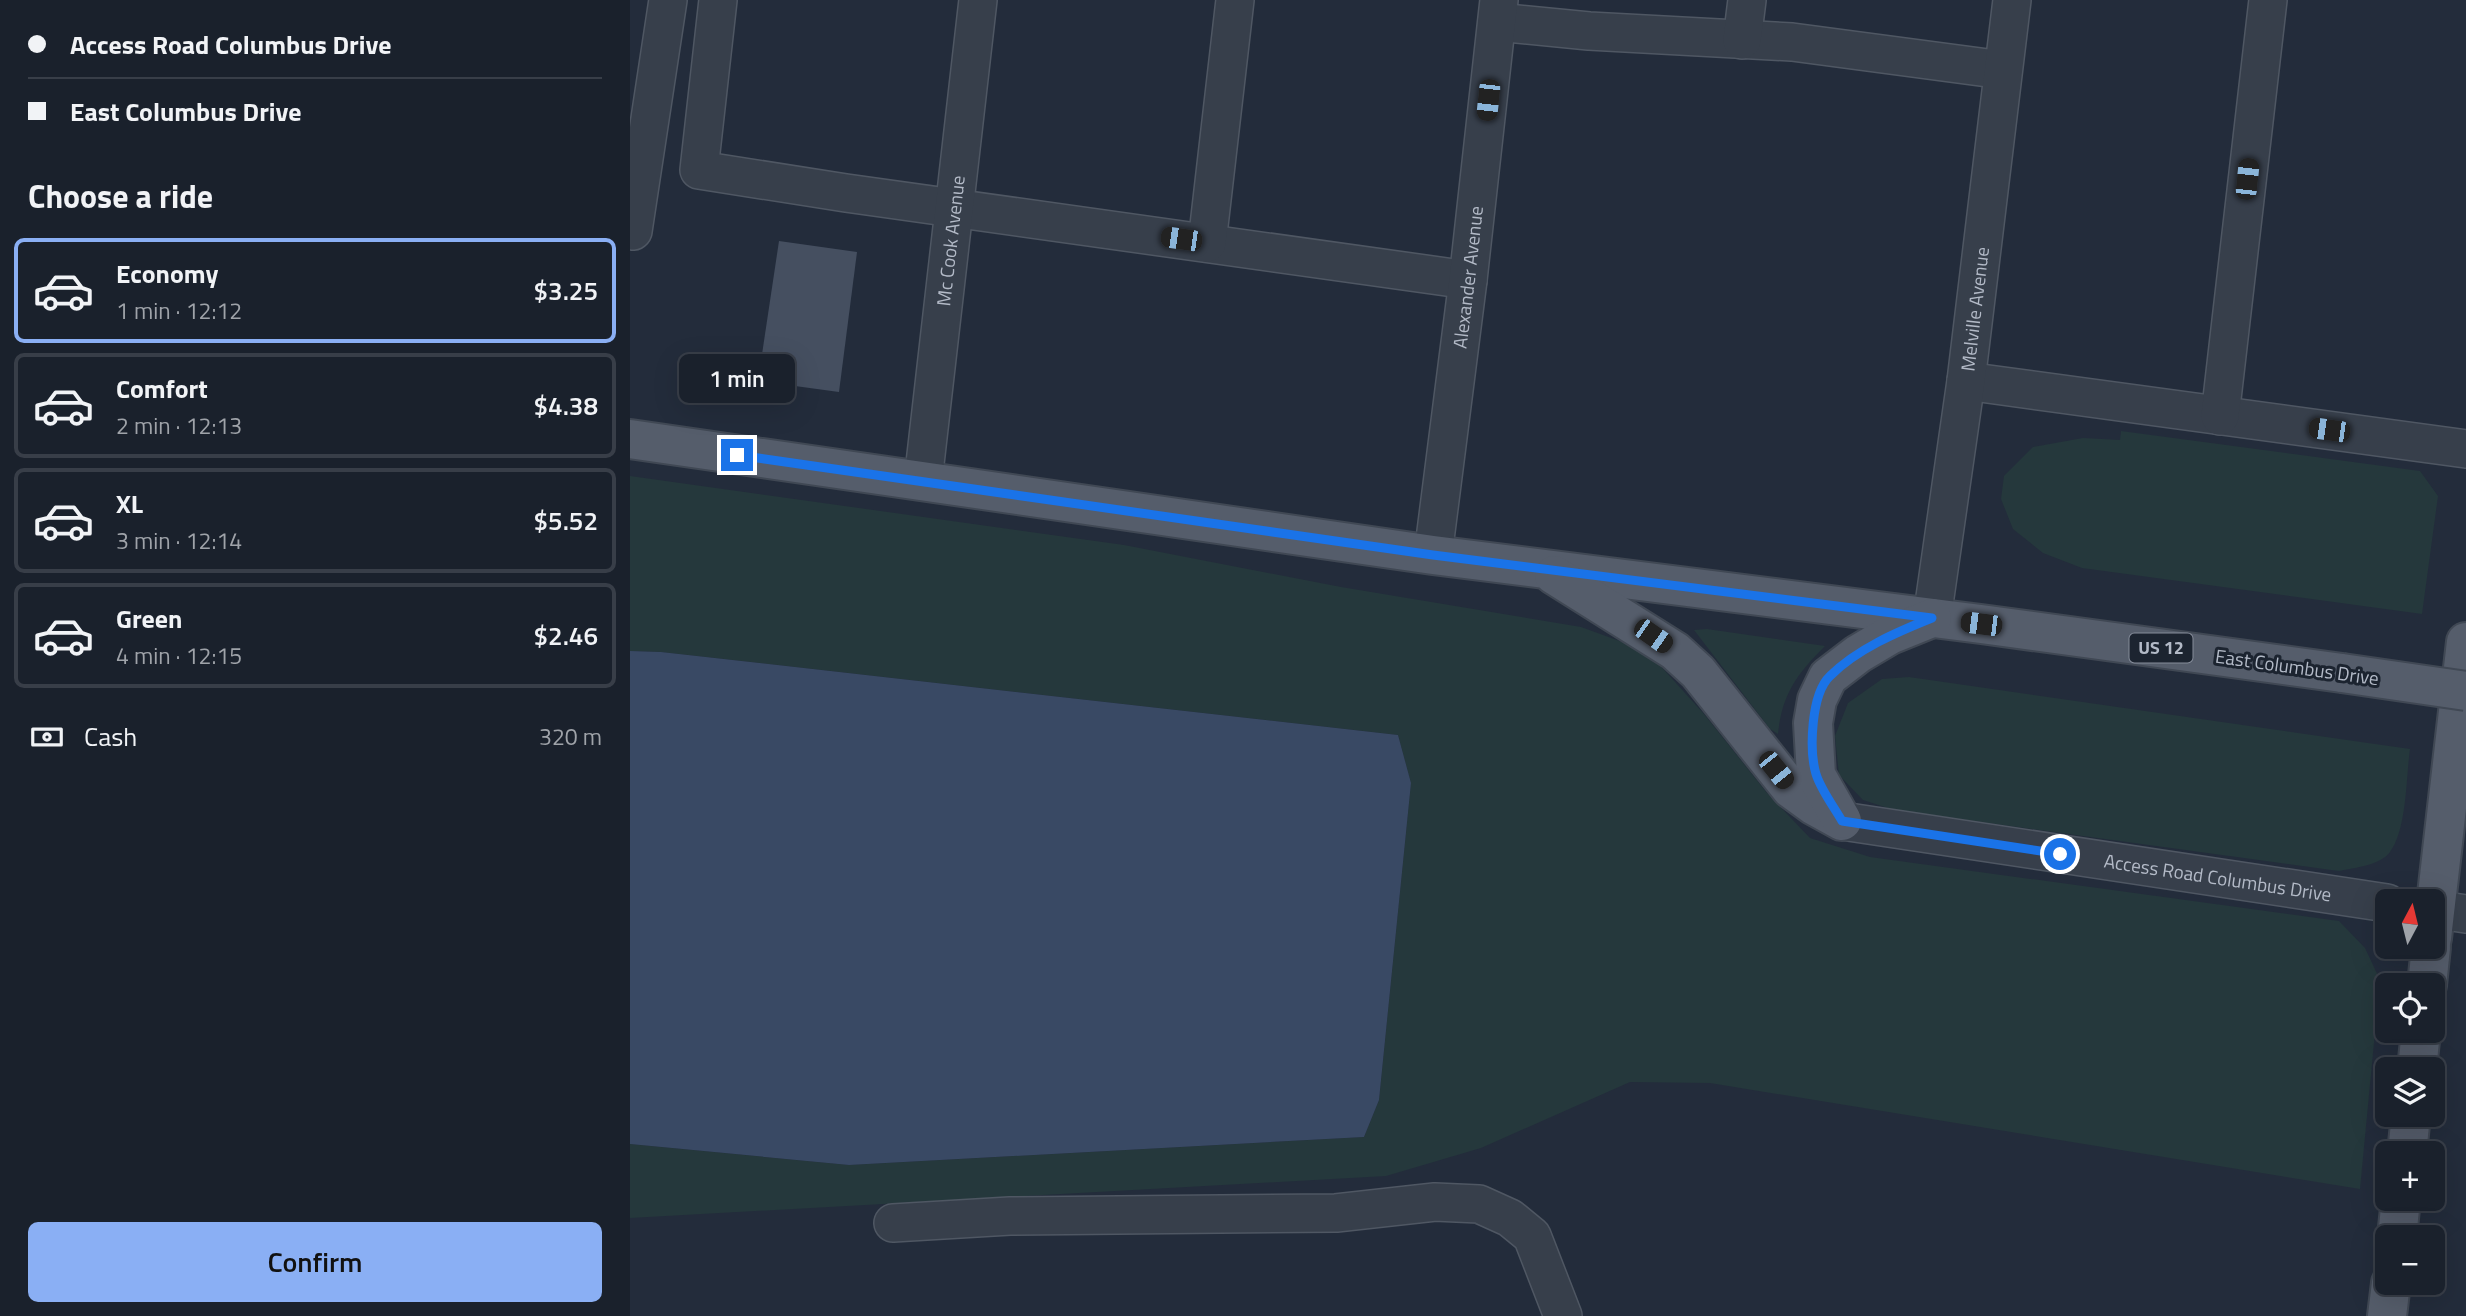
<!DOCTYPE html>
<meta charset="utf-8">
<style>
:root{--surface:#1a212c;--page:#232934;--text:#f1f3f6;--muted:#9fa3a9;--line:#383e48;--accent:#8aaff4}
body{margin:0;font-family:"Titillium Web",sans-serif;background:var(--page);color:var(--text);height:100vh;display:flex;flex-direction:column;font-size:26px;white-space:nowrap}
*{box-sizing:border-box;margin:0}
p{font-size:23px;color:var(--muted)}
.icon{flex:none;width:38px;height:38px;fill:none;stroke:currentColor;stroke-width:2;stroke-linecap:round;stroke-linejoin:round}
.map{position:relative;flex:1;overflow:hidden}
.panel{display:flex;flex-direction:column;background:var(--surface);width:630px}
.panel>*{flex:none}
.guide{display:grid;align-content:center;height:154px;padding:0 28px;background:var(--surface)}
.needle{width:46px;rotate:7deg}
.tools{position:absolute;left:1745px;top:889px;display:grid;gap:14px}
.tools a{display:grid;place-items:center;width:70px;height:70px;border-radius:10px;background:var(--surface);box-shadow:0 7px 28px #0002,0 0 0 2px var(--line);font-size:35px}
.end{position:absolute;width:32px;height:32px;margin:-16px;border:9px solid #1a73e8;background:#fff;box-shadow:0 0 0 4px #fff}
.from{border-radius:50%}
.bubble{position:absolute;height:49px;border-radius:10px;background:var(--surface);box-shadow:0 7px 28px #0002,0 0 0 2px var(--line);font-size:23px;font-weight:600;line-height:49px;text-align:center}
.car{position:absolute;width:21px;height:42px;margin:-21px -10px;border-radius:9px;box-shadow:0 0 5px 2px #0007;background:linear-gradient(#222 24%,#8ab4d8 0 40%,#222 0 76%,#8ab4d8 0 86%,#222 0)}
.guide b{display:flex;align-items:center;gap:24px;height:66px;font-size:26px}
.guide b+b{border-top:2px solid var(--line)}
.guide i{width:18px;height:18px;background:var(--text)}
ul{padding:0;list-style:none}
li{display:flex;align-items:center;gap:21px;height:105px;margin:0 14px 10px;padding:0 14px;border:4px solid var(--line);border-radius:10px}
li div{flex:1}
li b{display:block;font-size:26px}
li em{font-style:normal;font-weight:600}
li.selected{border-color:var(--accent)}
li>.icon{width:63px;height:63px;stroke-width:1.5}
h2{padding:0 28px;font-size:32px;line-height:84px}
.pay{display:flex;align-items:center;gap:18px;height:77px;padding:0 28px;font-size:26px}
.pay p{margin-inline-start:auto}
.button{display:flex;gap:14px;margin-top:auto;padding:14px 28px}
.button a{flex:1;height:80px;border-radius:10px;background:var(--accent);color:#111;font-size:28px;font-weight:600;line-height:80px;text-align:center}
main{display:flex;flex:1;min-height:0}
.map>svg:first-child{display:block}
.grass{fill:#25383c}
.water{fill:#394964}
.building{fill:#454f60}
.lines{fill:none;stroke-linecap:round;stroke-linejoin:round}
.minor-casing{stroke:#4f5763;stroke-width:40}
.major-casing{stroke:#404854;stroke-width:42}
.minor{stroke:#373f4b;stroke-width:37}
.major{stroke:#555d6b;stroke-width:38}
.major-bridge-casing{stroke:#404854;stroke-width:42;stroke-linecap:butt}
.major-bridge{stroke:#555d6b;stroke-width:38}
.route{stroke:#1a73e8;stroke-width:9}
.labels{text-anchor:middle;stroke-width:6;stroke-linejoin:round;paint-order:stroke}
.shield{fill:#1c2430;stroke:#868d9a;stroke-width:2}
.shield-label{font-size:18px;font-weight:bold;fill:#b3bac7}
.street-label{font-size:19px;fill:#b3bac7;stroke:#1c2430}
</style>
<main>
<section class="panel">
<div class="guide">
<b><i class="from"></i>Access Road Columbus Drive</b>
<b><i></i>East Columbus Drive</b>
</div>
<h2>Choose a ride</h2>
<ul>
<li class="selected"><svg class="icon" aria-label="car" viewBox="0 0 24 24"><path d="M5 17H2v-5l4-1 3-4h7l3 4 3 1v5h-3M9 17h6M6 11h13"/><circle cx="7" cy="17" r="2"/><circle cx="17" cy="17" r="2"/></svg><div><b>Economy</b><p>1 min · 12:12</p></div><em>$3.25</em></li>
<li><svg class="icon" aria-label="car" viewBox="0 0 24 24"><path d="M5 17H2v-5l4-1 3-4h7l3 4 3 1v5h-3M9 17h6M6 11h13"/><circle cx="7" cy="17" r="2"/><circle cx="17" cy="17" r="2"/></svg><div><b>Comfort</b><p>2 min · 12:13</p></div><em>$4.38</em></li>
<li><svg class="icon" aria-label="car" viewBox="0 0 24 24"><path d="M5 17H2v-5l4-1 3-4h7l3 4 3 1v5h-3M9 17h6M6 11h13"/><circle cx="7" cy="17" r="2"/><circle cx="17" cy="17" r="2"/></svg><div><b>XL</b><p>3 min · 12:14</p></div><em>$5.52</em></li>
<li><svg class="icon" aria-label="car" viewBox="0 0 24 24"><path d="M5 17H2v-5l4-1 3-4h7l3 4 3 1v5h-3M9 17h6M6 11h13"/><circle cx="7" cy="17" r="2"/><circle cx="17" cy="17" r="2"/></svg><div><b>Green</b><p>4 min · 12:15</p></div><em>$2.46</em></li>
</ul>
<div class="pay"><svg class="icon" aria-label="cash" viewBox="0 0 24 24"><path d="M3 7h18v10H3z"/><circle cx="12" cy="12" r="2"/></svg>Cash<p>320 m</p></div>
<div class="button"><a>Confirm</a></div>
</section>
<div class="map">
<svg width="1836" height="1316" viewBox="0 0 1836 1316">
<rect width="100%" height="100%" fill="#232c3b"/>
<g class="grass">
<polygon points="1491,431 1790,471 1808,496 1792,614 1452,568 1413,553 1383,529 1371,499 1374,476 1403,447 1453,438 1490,440"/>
<polygon points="0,476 494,545 711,587 951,627 1017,651 1074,714 1137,793 1180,838 1240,857 1709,921 1735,948 1750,980 1730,1189 1080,1083 1000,1082 851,1148 756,1176 0,1218 0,1144 219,1165 734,1137 749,1100 781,783 768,735 31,652 0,651"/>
<path d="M1077,629L1195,646C1167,674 1152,694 1148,734L1140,729L1064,630Z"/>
<path d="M1279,677L1780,749C1776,777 1777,829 1760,852C1751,865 1724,868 1709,871L1264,810L1233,800L1209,775L1205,736L1218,703L1252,679Z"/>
</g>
<polygon class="water" points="0,651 31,652 768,735 781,783 749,1100 734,1137 219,1165 0,1144"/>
<polygon class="building" points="149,241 227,252 209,392 128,381"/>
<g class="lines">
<g class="minor-casing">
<g id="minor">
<polyline points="88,0 69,170 216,193 838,280"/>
<polyline points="867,22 959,31 1162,42 1373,70"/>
<polyline points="1112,40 1117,0"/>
<polyline points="0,230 3,231 38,0"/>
<polyline points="577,243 605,0"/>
<polyline points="1336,381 1836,449"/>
<polyline points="1590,416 1638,0"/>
<path id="s1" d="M293,481L348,0"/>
<path id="s2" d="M803,555L838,280L869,0"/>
<path id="s3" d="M1302,618L1336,381L1382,0"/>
<path id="s4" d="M1212,821L1757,903"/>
<polyline points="1802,909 1836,914"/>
<polyline points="263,1223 380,1216 706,1213 805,1202 849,1204 880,1218 902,1236 933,1316"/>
</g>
</g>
<g class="major-casing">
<g id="major">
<polyline points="0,439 803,555 1351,624 1712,673"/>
<polyline points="924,575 1045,651 1068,672 1161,789 1183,805 1212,821"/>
<polyline points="1211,819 1186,775 1183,723 1187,700 1198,677 1228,654 1260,635 1302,618"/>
<polyline points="1802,938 1836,642"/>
<polyline points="1797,985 1801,947"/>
<polyline points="1787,1069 1791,1031"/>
<polyline points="1777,1153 1781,1115"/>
<polyline points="1767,1237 1771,1199"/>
<polyline points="1757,1316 1761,1283"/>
</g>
</g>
<use href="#minor" class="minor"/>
<use href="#major" class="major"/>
<g class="major-bridge-casing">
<polyline id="major-bridge" points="1712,673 1836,691"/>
</g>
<use href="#major-bridge" class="major-bridge"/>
</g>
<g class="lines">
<path class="route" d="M107,455L803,555L1302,618C1267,632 1227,649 1200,676C1181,694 1179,750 1186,774C1191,790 1204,807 1212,821L1430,854"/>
</g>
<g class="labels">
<rect class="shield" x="1499.5" y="633.5" width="63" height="29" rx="5"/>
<g class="shield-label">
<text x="1531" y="654">US 12</text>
</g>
<g class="street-label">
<text dy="7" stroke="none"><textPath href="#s1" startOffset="242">Mc Cook Avenue</textPath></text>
<text dy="7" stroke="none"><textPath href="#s2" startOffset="280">Alexander Avenue</textPath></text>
<text dy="7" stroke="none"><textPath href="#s3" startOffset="312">Melville Avenue</textPath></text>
<text transform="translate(1667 667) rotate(8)" y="7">East Columbus Drive</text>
<text dy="7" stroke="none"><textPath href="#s4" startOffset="380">Access Road Columbus Drive</textPath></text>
</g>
</g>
</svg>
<div class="tools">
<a><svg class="needle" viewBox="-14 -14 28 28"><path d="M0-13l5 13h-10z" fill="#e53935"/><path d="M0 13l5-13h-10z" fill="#9fa3a9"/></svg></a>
<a><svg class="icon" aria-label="locate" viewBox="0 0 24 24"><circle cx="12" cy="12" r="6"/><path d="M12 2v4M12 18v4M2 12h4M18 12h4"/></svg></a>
<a><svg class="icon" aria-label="layers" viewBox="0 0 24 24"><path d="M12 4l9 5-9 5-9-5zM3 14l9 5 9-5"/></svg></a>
<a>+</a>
<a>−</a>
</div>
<i class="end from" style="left:1430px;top:854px"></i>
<i class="end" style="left:107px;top:455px"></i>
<div class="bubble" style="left:49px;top:354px;width:116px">1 min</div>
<i class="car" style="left:858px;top:100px;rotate:186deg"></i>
<i class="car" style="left:1617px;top:179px;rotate:6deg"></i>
<i class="car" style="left:551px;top:239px;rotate:278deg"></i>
<i class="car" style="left:1699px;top:430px;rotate:278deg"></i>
<i class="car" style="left:1351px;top:624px;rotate:277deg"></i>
<i class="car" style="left:1023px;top:636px;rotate:125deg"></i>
<i class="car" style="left:1146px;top:770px;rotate:141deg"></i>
</div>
</main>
